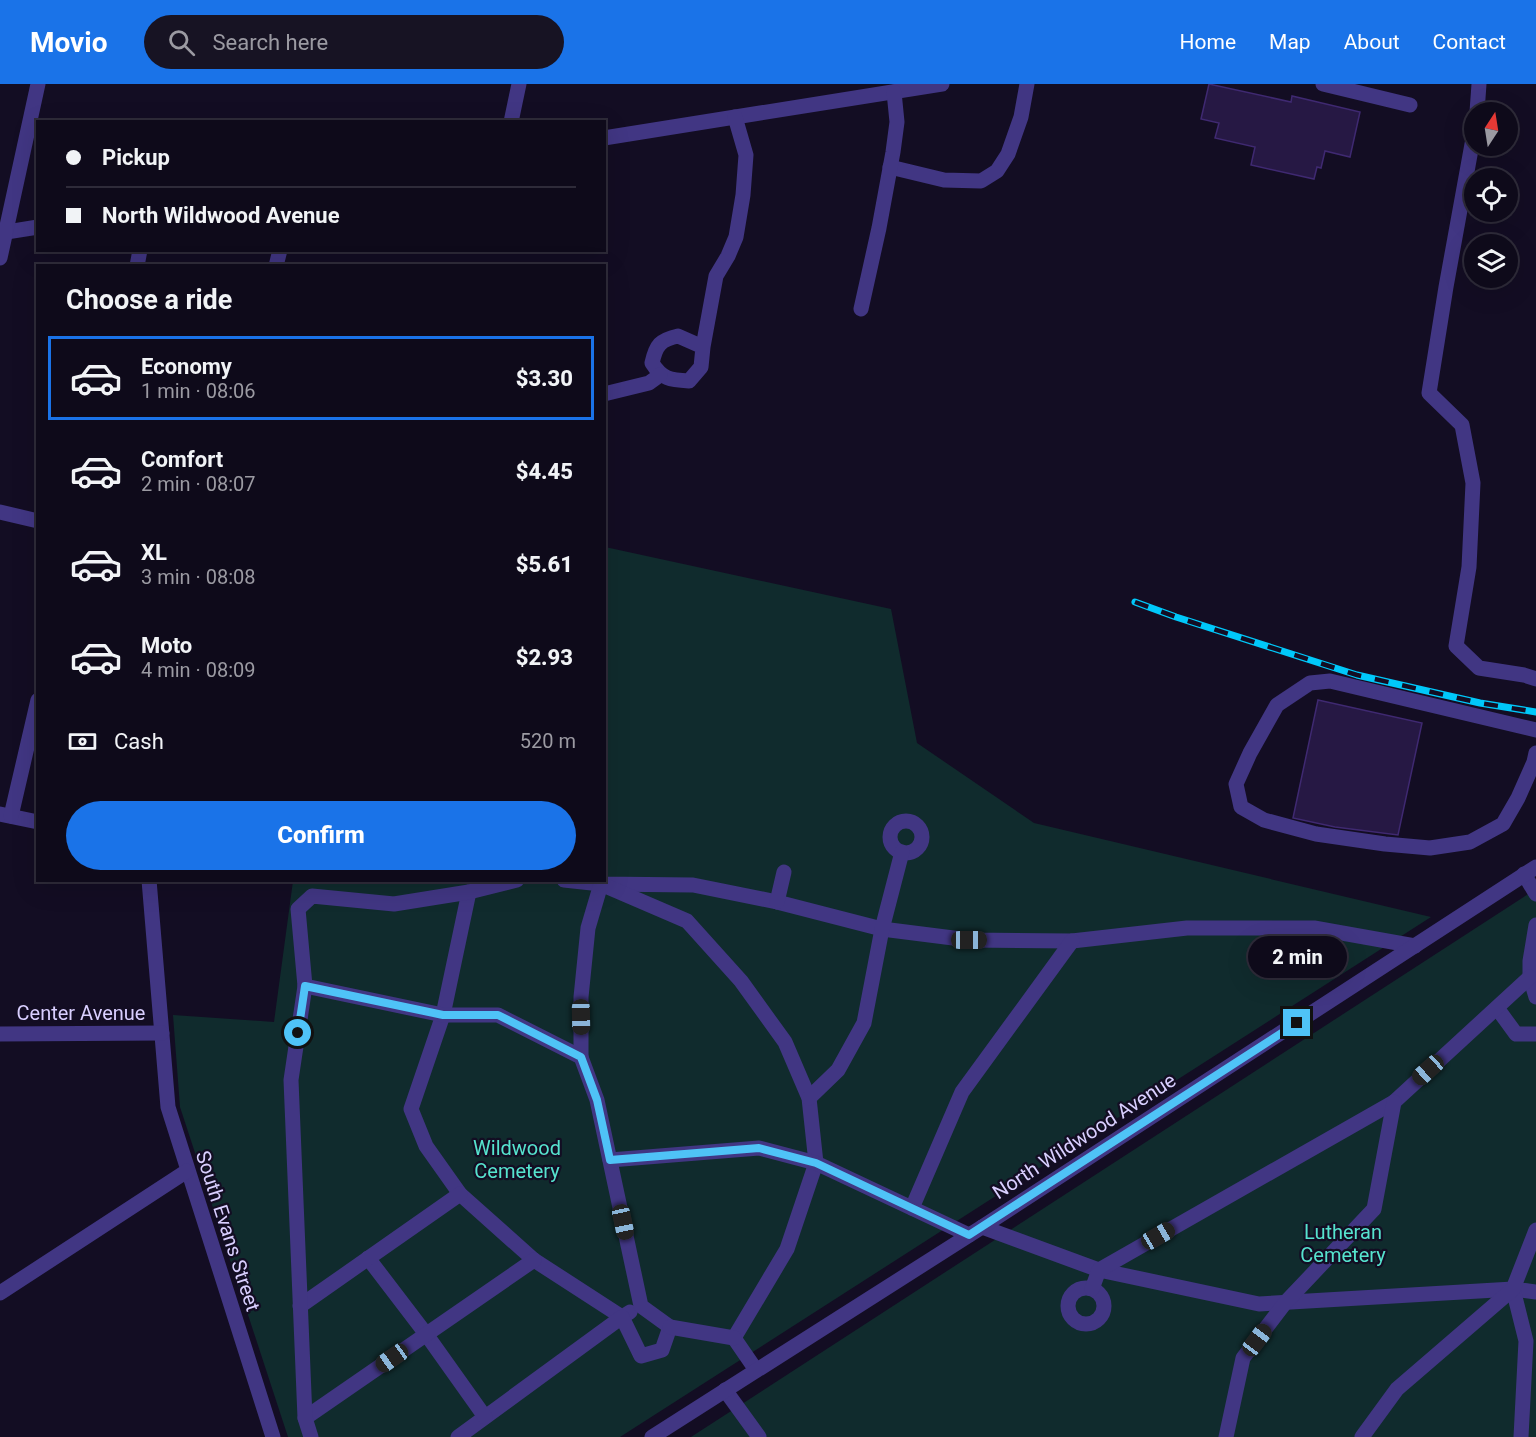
<!DOCTYPE html>
<meta charset="utf-8">
<style>
:root{--surface:#0e0a1a;--page:#171323;--text:#f1f3f6;--muted:#9b9aa2;--line:#2e2b39;--accent:#1a73e8}
body{margin:0;font-family:Roboto,sans-serif;background:var(--page);color:var(--text);height:100vh;display:flex;flex-direction:column;font-size:22px;white-space:nowrap}
*{box-sizing:border-box;margin:0}
p{font-size:20px;color:var(--muted)}
.icon{flex:none;width:33px;height:33px;fill:none;stroke:currentColor;stroke-width:2;stroke-linecap:round;stroke-linejoin:round}
.map{position:relative;flex:1;overflow:hidden}
.side{position:absolute;left:36px;top:180px;width:570px;height:618px;display:flex;flex-direction:column;background:var(--surface);border-radius:0px;box-shadow:0 6px 24px #0002,0 0 0 2px var(--line)}
.side>*{flex:none}
.guide{position:absolute;left:36px;top:36px;width:570px;height:132px;border-radius:0px;box-shadow:0 6px 24px #0002,0 0 0 2px var(--line);display:grid;align-content:center;height:132px;padding:0 30px;background:var(--surface)}
.needle{width:39px;rotate:12deg}
.tools{position:absolute;left:1464px;top:18px;display:grid;gap:12px}
.tools a{display:grid;place-items:center;width:54px;height:54px;border-radius:50%;background:var(--surface);box-shadow:0 6px 24px #0002,0 0 0 2px var(--line);font-size:30px}
.end{position:absolute;width:27px;height:27px;margin:-14px;border:8px solid #4fc3f7;background:#111;box-shadow:0 0 0 3px #111}
.from{border-radius:50%}
.bubble{position:absolute;height:42px;border-radius:21px;background:var(--surface);box-shadow:0 6px 24px #0002,0 0 0 2px var(--line);font-size:20px;font-weight:800;line-height:42px;text-align:center}
.car{position:absolute;width:18px;height:36px;margin:-18px -9px;border-radius:8px;box-shadow:0 0 4px 2px #0007;background:linear-gradient(#222 24%,#8ab4d8 0 40%,#222 0 76%,#8ab4d8 0 86%,#222 0)}
.guide b{display:flex;align-items:center;gap:21px;height:57px;font-size:22px}
.guide b+b{border-top:2px solid var(--line)}
.guide i{width:15px;height:15px;background:var(--text)}
ul{padding:0;list-style:none}
li{display:flex;align-items:center;gap:18px;height:84px;margin:0 12px 9px;padding:0 18px;border:3px solid transparent;border-radius:0px}
li div{flex:1}
li b{display:block;font-size:22px}
li em{font-style:normal;font-weight:800}
li.current{border-color:var(--accent)}
li>.icon{width:54px;height:54px;stroke-width:1.5}
h2{padding:0 30px;font-size:27px;line-height:72px}
.pay{display:flex;align-items:center;gap:15px;height:66px;padding:0 30px;font-size:22px}
.pay p{margin-inline-start:auto}
.primary-button{display:flex;gap:12px;margin-top:auto;padding:12px 30px}
.primary-button a{flex:1;height:69px;border-radius:36px;background:var(--accent);color:#fff;font-size:24px;font-weight:800;line-height:69px;text-align:center}
header{display:flex;align-items:center;gap:36px;box-sizing:border-box;height:84px;padding:0 30px;background:var(--accent);color:#fff}
header strong{font-size:28px}
nav{display:flex;gap:33px;margin-inline-start:auto;font-size:21px}
.search{width:420px;height:54px;background:var(--page);display:flex;align-items:center;gap:15px;box-sizing:border-box;padding:0 21px;border-radius:33px;color:var(--muted);font-size:22px}
.map>svg:first-child{display:block}
.green{fill:#102b2d}
.building{fill:#261844;stroke:#3f2971;stroke-width:1.5}
.lines{fill:none;stroke-linecap:round;stroke-linejoin:round}
.minor{stroke:#413683;stroke-width:15}
.rail-casing{stroke:#00c8fa;stroke-width:7}
.rail{stroke:#130d23;stroke-width:4.5;stroke-dasharray:14;stroke-linecap:butt}
.route{stroke:#4fc3f7;stroke-width:8}
.labels{text-anchor:middle;stroke-width:4.5;stroke-linejoin:round;paint-order:stroke}
.street-label{font-size:20px;fill:#d9cfff;stroke:#130d23}
.park-label{font-size:20px;fill:#56e3ce;stroke:#130d23}
</style>
<header>
<strong>Movio</strong>
<div class="search"><svg class="icon" aria-label="search" viewBox="0 0 24 24"><circle cx="10" cy="10" r="6"/><path d="M15 15l6 6"/></svg>Search here</div>
<nav><a>Home</a><a>Map</a><a>About</a><a>Contact</a></nav>
</header>
<div class="map">
<svg width="1536" height="1353" viewBox="0 0 1536 1353">
<rect width="100%" height="100%" fill="#130d23"/>
<g class="green">
<polygon points="605,463 891,525 917,659 1034,739 1431,833 620,1353 288,1353 180,1023 173,931 274,938 293,797 604,796"/>
<polygon points="1536,805 1536,1353 691,1353"/>
</g>
<g class="building">
<polygon points="1209,0 1291,18 1292,12 1360,28 1350,73 1325,67 1321,84 1317,83 1314,95 1251,81 1255,63 1215,54 1219,39 1201,35"/>
<polygon points="1318,616 1422,639 1398,751 1335,743 1293,734"/>
</g>
<g class="lines">
<g class="minor">
<polyline points="1323,0 1410,21"/>
<polyline points="1477,28 1479,0"/>
<polyline points="511,38 519,0"/>
<polyline points="1474,49 1446,203 1429,309 1462,341 1473,399 1469,483 1456,562 1479,584 1524,591 1536,595"/>
<polyline points="604,54 942,0"/>
<polyline points="890,83 944,96 981,97 997,87 1008,70 1021,33 1027,0"/>
<polyline points="0,149 38,143"/>
<polyline points="0,174 38,0"/>
<polyline points="137,182 140,166"/>
<polyline points="276,182 280,166"/>
<polyline points="861,225 879,144 893,68 897,38 894,8"/>
<path d="M703,263L678,252C660,256 656,261 652,279C662,295 670,296 689,297L701,283L703,263L716,192L728,172L736,153L743,111L746,71L735,33"/>
<polyline points="604,310 649,299 660,291"/>
<polyline points="0,428 38,437"/>
<polyline points="1536,646 1330,597 1310,599 1277,621 1250,669 1236,700 1241,723 1264,736 1316,750 1385,760 1430,764 1470,758 1503,740 1518,714 1534,678 1536,669"/>
<polyline points="0,730 38,738"/>
<polyline points="11,732 38,616"/>
<circle cx="906" cy="753" r="16"/>
<polyline points="1524,790 1536,810"/>
<polyline points="149,796 168,1023 273,1353"/>
<polyline points="564,796 601,800 693,801 777,818 882,845 969,856 1072,857 1187,844 1314,844 1415,862"/>
<polyline points="469,808 443,931 411,1025 426,1062 460,1110 534,1176 622,1233 630,1228"/>
<polyline points="777,818 784,788"/>
<polyline points="1536,841 1530,877 1530,893 1536,913"/>
<polyline points="305,902 443,931 498,931 581,973 597,1016 641,1222 670,1243 662,1266 641,1272 622,1233 458,1353"/>
<polyline points="1497,924 1516,950 1536,950"/>
<polyline points="0,950 162,949"/>
<polyline points="581,973 581,913 588,844 601,800 687,837 741,897 785,958 809,1014 816,1079 787,1165 734,1254 756,1286"/>
<polyline points="809,1014 838,986 864,939 882,845 902,768"/>
<polyline points="610,1076 759,1064 816,1079 969,1151"/>
<polyline points="912,1124 962,1008 1072,857"/>
<polyline points="982,1143 1099,1186 1259,1220 1513,1205 1536,1208"/>
<polyline points="368,1174 426,1250 485,1333"/>
<circle cx="1086" cy="1222" r="18"/>
<polyline points="1092,1205 1099,1186 1394,1018 1530,893"/>
<polyline points="1513,1205 1526,1257 1521,1353"/>
<polyline points="0,1209 187,1087"/>
<polyline points="300,1222 460,1110"/>
<polyline points="670,1243 734,1254"/>
<polyline points="725,1306 759,1353"/>
<polyline points="305,1334 534,1176"/>
<polyline points="311,1353 305,1334 291,996 305,902 298,825 312,812 394,820 469,808 517,796"/>
<polyline points="652,1353 982,1143 1536,783"/>
<polyline points="1226,1353 1243,1274 1285,1219 1374,1125 1394,1018"/>
<polyline points="1362,1353 1397,1305 1513,1205 1536,1146"/>
</g>
<g class="rail-casing">
<polyline id="rail" points="1135,518 1176,533 1357,591 1480,619 1536,628"/>
</g>
<use href="#rail" class="rail"/>
</g>
<g class="lines">
<polyline class="route" points="298,949 305,902 443,931 498,931 581,973 597,1016 610,1076 759,1064 816,1079 969,1151 1297,939"/>
</g>
<g class="labels">
<g class="street-label">
<text x="81" y="936">Center Avenue</text>
<text transform="translate(1084 1052) rotate(-33)" y="7">North Wildwood Avenue</text>
<text transform="translate(228 1147) rotate(72)" y="7">South Evans Street</text>
</g>
<g class="park-label">
<text x="517" y="1071">Wildwood<tspan x="517" dy="23">Cemetery</tspan></text>
<text x="1343" y="1155">Lutheran<tspan x="1343" dy="23">Cemetery</tspan></text>
</g>
</g>
</svg>
<div class="tools">
<a><svg class="needle" viewBox="-14 -14 28 28"><path d="M0-13l5 13h-10z" fill="#e53935"/><path d="M0 13l5-13h-10z" fill="#9b9aa2"/></svg></a>
<a><svg class="icon" aria-label="locate" viewBox="0 0 24 24"><circle cx="12" cy="12" r="6"/><path d="M12 2v4M12 18v4M2 12h4M18 12h4"/></svg></a>
<a><svg class="icon" aria-label="layers" viewBox="0 0 24 24"><path d="M12 4l9 5-9 5-9-5zM3 14l9 5 9-5"/></svg></a>
</div>
<i class="end from" style="left:298px;top:949px"></i>
<i class="end" style="left:1297px;top:939px"></i>
<div class="bubble" style="left:1248px;top:852px;width:99px">2 min</div>
<i class="car" style="left:969px;top:856px;rotate:90deg"></i>
<i class="car" style="left:581px;top:933px;rotate:179deg"></i>
<i class="car" style="left:1428px;top:986px;rotate:228deg"></i>
<i class="car" style="left:623px;top:1138px;rotate:168deg"></i>
<i class="car" style="left:1158px;top:1152px;rotate:60deg"></i>
<i class="car" style="left:1257px;top:1256px;rotate:37deg"></i>
<i class="car" style="left:392px;top:1274px;rotate:235deg"></i>
<div class="guide">
<b><i class="from"></i>Pickup</b>
<b><i></i>North Wildwood Avenue</b>
</div>
<section class="side">
<h2>Choose a ride</h2>
<ul>
<li class="current"><svg class="icon" aria-label="car" viewBox="0 0 24 24"><path d="M5 17H2v-5l4-1 3-4h7l3 4 3 1v5h-3M9 17h6M6 11h13"/><circle cx="7" cy="17" r="2"/><circle cx="17" cy="17" r="2"/></svg><div><b>Economy</b><p>1 min · 08:06</p></div><em>$3.30</em></li>
<li><svg class="icon" aria-label="car" viewBox="0 0 24 24"><path d="M5 17H2v-5l4-1 3-4h7l3 4 3 1v5h-3M9 17h6M6 11h13"/><circle cx="7" cy="17" r="2"/><circle cx="17" cy="17" r="2"/></svg><div><b>Comfort</b><p>2 min · 08:07</p></div><em>$4.45</em></li>
<li><svg class="icon" aria-label="car" viewBox="0 0 24 24"><path d="M5 17H2v-5l4-1 3-4h7l3 4 3 1v5h-3M9 17h6M6 11h13"/><circle cx="7" cy="17" r="2"/><circle cx="17" cy="17" r="2"/></svg><div><b>XL</b><p>3 min · 08:08</p></div><em>$5.61</em></li>
<li><svg class="icon" aria-label="car" viewBox="0 0 24 24"><path d="M5 17H2v-5l4-1 3-4h7l3 4 3 1v5h-3M9 17h6M6 11h13"/><circle cx="7" cy="17" r="2"/><circle cx="17" cy="17" r="2"/></svg><div><b>Moto</b><p>4 min · 08:09</p></div><em>$2.93</em></li>
</ul>
<div class="pay"><svg class="icon" aria-label="cash" viewBox="0 0 24 24"><path d="M3 7h18v10H3z"/><circle cx="12" cy="12" r="2"/></svg>Cash<p>520 m</p></div>
<div class="primary-button"><a>Confirm</a></div>
</section>
</div>
